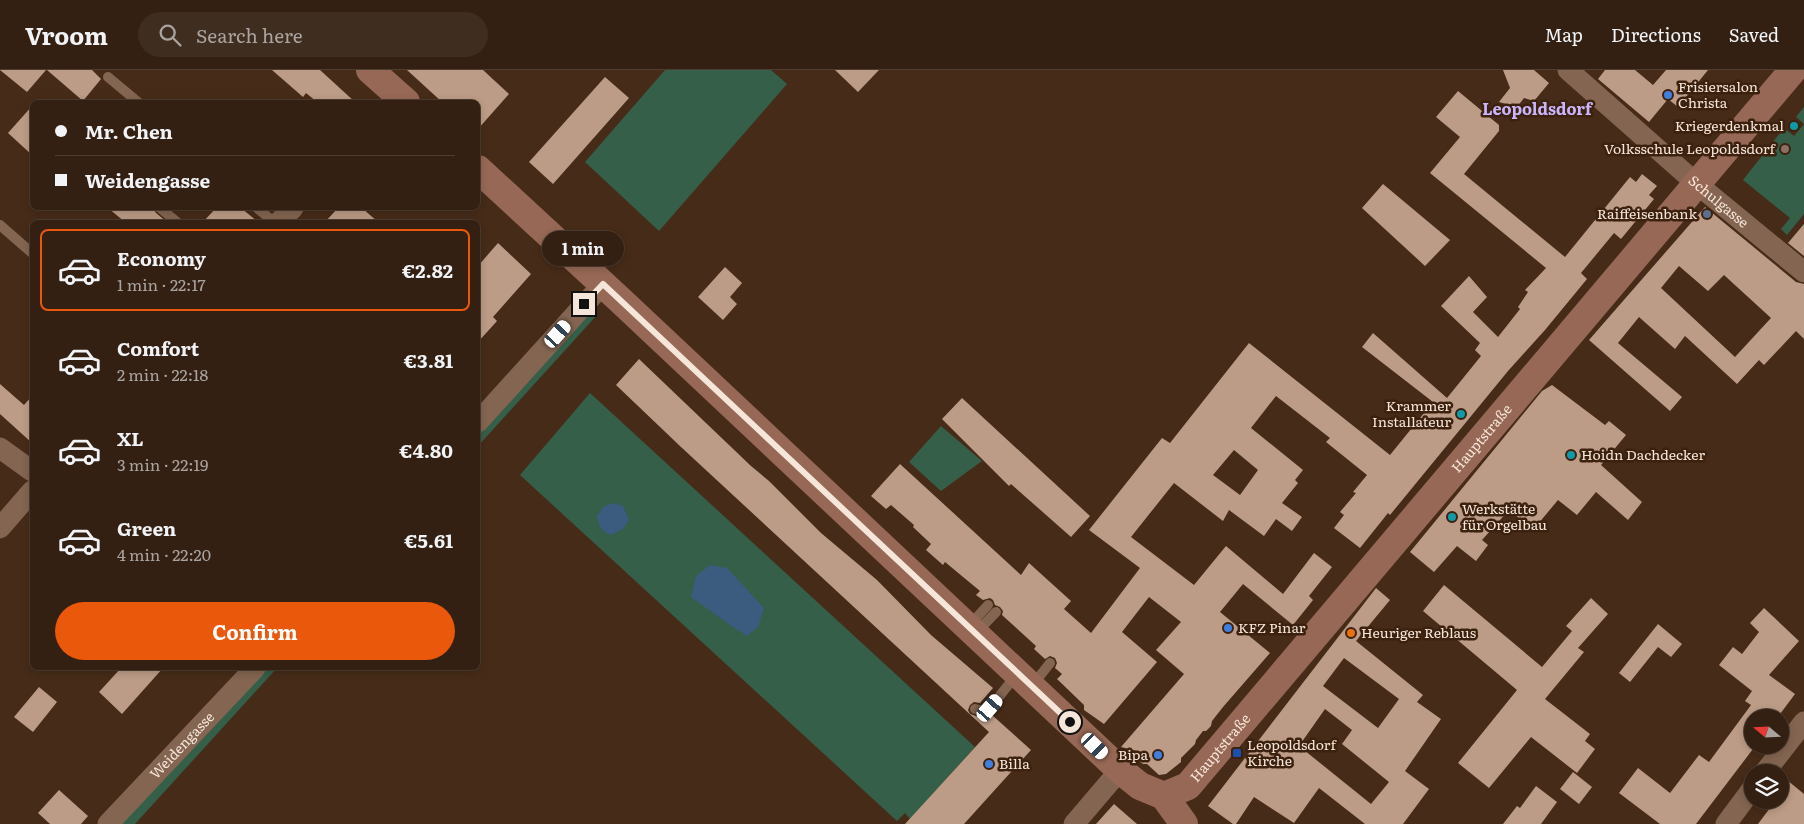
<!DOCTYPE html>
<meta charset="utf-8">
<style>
:root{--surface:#342012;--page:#3f2d20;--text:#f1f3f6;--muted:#a9a39f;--line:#4e3e32;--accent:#ea580c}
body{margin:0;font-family:Literata,serif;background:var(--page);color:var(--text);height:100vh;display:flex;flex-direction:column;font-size:19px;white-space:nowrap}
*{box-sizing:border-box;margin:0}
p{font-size:16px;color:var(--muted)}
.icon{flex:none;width:28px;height:28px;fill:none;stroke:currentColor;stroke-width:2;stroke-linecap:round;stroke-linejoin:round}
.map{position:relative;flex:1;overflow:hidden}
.side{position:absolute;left:30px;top:150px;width:450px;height:450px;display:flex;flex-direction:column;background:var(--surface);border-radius:8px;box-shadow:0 2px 8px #0003,0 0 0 1px var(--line)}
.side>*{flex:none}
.top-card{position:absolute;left:30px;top:30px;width:450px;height:110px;border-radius:8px;box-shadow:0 2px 8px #0003,0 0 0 1px var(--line);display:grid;align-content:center;height:110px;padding:0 25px;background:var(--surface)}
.needle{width:32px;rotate:289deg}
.buttons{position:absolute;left:1744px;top:639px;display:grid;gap:10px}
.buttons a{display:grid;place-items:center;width:45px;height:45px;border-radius:50%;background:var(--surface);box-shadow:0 2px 8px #0003,0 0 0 1px var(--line);font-size:25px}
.end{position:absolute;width:22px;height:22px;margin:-11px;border:6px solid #f6e5d9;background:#111;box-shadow:0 0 0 2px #111}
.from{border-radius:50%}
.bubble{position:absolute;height:35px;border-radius:18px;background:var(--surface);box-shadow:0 2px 8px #0003,0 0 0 1px var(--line);font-size:16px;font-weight:700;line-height:35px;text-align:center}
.car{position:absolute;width:15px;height:30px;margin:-15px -8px;border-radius:6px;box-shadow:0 0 4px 1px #0007;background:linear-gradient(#fff 24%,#345 0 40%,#fff 0 76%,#345 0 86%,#fff 0)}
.top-card b{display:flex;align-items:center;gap:18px;height:48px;font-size:19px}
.top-card b+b{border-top:1px solid var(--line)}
.top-card i{width:12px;height:12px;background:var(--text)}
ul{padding:9px 0 0;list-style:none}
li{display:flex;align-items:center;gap:15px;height:82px;margin:0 10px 8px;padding:0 15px;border:2px solid transparent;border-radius:8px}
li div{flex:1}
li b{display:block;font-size:19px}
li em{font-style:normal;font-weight:700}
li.active{border-color:var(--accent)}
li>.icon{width:45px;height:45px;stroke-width:1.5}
.button{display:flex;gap:10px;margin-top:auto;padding:10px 25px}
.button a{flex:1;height:58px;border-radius:30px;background:var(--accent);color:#fff;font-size:20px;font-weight:700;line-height:58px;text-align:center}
header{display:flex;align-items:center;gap:30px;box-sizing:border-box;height:70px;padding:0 25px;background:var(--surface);border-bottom:1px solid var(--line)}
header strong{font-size:24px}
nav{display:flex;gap:28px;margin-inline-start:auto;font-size:18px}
.search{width:350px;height:45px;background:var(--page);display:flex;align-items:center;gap:12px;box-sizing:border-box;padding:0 18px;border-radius:28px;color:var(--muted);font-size:19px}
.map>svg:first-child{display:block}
.green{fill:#355f49}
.water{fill:#3b5b7f}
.building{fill:#bc9c86;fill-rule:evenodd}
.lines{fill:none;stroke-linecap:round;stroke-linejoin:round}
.lane{stroke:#836551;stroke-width:10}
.street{stroke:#836551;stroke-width:21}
.secondary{stroke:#966855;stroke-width:28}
.route{stroke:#f6e5d9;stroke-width:6}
.shop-dot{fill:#3f7fe0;stroke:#3b210e;stroke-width:2}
.culture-dot{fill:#0f9aa8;stroke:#3b210e;stroke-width:2}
.education-dot{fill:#8d6e63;stroke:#3b210e;stroke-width:2}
.service-dot{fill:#5c6f8a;stroke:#3b210e;stroke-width:2}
.food-dot{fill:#e8710a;stroke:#3b210e;stroke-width:2}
.transit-dot{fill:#1a4fb4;stroke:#3b210e;stroke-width:2}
.labels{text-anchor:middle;stroke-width:5;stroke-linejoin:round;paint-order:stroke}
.poi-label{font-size:14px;fill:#f6e5d9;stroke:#3b210e;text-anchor:start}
.street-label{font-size:14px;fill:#f6e5d9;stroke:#3b210e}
.quarter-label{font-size:16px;font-weight:bold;fill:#cbb6fd;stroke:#3b210e}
</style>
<header>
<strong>Vroom</strong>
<div class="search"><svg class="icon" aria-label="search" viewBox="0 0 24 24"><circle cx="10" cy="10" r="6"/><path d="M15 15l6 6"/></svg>Search here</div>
<nav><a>Map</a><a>Directions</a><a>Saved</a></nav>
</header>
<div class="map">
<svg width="1804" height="754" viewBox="0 0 1804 754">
<rect width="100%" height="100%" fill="#462b18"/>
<g class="green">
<polygon points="665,0 771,0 787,14 659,161 585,92"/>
<polygon points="1804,37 1804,144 1787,165 1781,159 1790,148 1743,110 1784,58 1794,66 1804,54 1796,47"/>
<polygon points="589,239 597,245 478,376 478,361"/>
<polygon points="590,323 975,677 910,749 905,743 897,751 520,405"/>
<polygon points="941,356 982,391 941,421 909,392"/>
<polygon points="262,598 277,598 135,754 120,754"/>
</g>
<g class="water">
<path d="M614,433L623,436L629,450L623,459L611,465C601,461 599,457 597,446L604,436Z"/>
<polygon points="710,495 727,498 764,538 758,557 747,566 730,555 691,527 696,506"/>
</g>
<g class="building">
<polygon points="0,0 46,0 27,22"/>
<polygon points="47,0 92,0 101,9 83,31"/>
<polygon points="272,0 320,0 355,32 317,32 306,23 303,27"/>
<polygon points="407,0 483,0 509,24 478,59 478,32 442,32"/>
<polygon points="835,0 879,0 858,22"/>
<polygon points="1503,0 1534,0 1549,13 1534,31 1524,28 1517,37 1499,32 1510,18"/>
<polygon points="1605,0 1635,0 1653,15 1666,0 1708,0 1678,37 1668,29 1649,52 1598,9"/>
<polygon points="605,7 629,28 553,114 529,92"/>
<path d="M1458,21L1499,55V61L1464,104L1565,187L1630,107L1636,112L1642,104L1657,116L1649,125L1654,129L1621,169L1614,163L1581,203L1587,209L1545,260L1508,301L1390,445L1388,443L1360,478L1334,458L1344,445L1340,442L1356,423L1353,422L1367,405L1326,372L1330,368L1276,326L1251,358L1303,400L1295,410L1298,413L1282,433L1302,447L1292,461L1276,449L1264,466L1229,440L1223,451L1174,413L1131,467L1194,515L1226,476L1283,524L1314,483L1332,497L1309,526L1313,530L1293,555L1243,514L1220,542L1270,583L1223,637L1212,651L1211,656L1206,661H1203L1196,670L1195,674L1181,688V692L1166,704L1159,705L1147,694H1143L1138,690L1137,681L1121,677L1184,604L1156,580L1181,552L1149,527L1122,562L1157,592L1104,654L1084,640V635L1057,609L1062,604L1055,598L1057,593L1055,588L1050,586L1045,589L1034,579L1036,576L1002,545L1003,541L1000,537L995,535L993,530L990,528L983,530L976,525L980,521L945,492L943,495L926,480L931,474L913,457L914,455L891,435L886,439L871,426L900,394L1021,505L1029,493L1071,531L1064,539L1091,563L1140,498L1089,460L1162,368L1170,373L1249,273L1390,385L1433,332L1362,277L1373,263L1447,328L1481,286L1475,280L1480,273L1441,236L1469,206L1487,227L1473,242L1498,267L1520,239L1518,237L1528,222L1525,220L1546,198L1430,103L1460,67L1436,47ZM1234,380L1258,400L1240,425L1213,405Z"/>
<polygon points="32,36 32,85 8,63"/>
<polygon points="1383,114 1450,170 1425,196 1362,138"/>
<path d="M1705,137L1796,212L1804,214V269L1796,261L1764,295L1759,290L1737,314L1685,266L1675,279L1639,247L1618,273L1682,327L1670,341L1589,270ZM1679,196L1708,221L1724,205L1771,248L1735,287L1661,218Z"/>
<polygon points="108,138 153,138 156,143 167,152 125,152"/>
<polygon points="216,138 241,138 258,152 203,152"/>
<polygon points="338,138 362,138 378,152 325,152"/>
<polygon points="1804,154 1804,186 1788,173"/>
<polygon points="498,173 531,204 493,247 497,251 478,272 478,196"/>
<polygon points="725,197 742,213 730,227 737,234 723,250 698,227"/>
<polygon points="639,289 751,396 769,411 821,463 877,510 931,565 993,618 980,633 974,632 970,635 968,640 970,644 982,648 992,645 1031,680 964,754 905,754 989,662 681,377 616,315"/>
<polygon points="0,314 24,335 32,326 32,373 0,344"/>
<polygon points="1552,315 1605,355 1609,351 1626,365 1601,395 1642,432 1628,450 1596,422 1577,445 1558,430 1533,460 1509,440 1482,470 1488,475 1476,491 1457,476 1434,502 1410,482 1542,321"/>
<polygon points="962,328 1090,446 1071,467 1011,414 1009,416 942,349"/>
<polygon points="1444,515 1542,597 1572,561 1566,556 1591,528 1608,544 1578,578 1584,582 1545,629 1590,664 1585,671 1595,679 1577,703 1531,667 1489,718 1458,693 1517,620 1423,541"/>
<path d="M1376,518L1390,530L1356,571L1423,625L1417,632L1441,649L1405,701L1429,719L1403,754H1365L1319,718L1294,753L1254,727L1236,754H1233L1208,736ZM1344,588L1399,629L1378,658L1323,616ZM1325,639L1352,660L1342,674L1389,712L1371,734L1299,676Z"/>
<polygon points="1764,538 1799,571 1769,605 1795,624 1777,648 1752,648 1752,675 1756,675 1696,754 1660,754 1619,723 1638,698 1670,723 1699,685 1709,692 1751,635 1745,631 1752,621 1719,595 1733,577 1742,584 1759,562 1750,553"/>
<polygon points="1658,554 1682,574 1671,587 1658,577 1630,612 1619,603"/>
<polygon points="121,598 163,598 122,644 99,622"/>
<polygon points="39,617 57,632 33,662 14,647"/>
<polygon points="1573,702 1592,717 1579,734 1560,719"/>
<polygon points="1787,710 1804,724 1804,754 1758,754 1776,730 1780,730 1780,719"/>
<polygon points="1536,716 1557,732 1541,754 1503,754 1517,736 1520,738"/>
<polygon points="59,720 88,746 81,754 50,754 38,743"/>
<polygon points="1114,734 1137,754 1096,754"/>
</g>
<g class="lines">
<g class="lane">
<polyline points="108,7 138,32"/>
<polyline points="160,138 177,152"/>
<polyline points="257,138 274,152"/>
<polyline points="0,155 32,183"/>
<polyline points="969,556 988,535"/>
<polyline points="976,563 996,542"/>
<polyline points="1032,616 1050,593"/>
<polyline points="975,639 983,641 990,638 1017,604"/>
</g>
<g class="street">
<path id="s1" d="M1568,0L1697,114L1804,202"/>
<polyline points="279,152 293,138"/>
<polyline points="478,352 603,214"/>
<polyline points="0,378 32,401"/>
<polyline points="0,458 32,421"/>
<polyline points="1765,702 1804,652"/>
<path id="s2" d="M108,754L255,598"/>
<polyline points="1074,754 1120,700"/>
<polyline points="1726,754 1752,719"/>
</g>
<g class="secondary">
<polyline points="370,0 406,32"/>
<polyline points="478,99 619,229 1120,700 1140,716 1164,726 1184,754"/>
<path id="s3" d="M1164,726L1188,716L1793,0"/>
</g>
</g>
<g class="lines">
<polyline class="route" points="584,234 603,214 1070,652"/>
</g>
<g class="shop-dot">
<circle cx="1668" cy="25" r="5"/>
<circle cx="1228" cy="558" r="5"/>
<circle cx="1158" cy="685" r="5"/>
<circle cx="989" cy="694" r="5"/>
</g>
<g class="culture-dot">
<circle cx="1794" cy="56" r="5"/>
<circle cx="1461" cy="344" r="5"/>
<circle cx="1571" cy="385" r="5"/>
<circle cx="1452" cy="447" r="5"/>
</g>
<circle class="education-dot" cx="1785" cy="79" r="5"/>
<circle class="service-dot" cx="1707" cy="144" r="5"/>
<circle class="food-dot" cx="1351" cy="563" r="5"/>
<rect class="transit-dot" x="1232" y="678" width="10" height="10" rx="2.5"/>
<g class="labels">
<g class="poi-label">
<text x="1678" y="22">Frisiersalon<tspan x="1678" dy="16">Christa</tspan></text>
<text x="1784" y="61" text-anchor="end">Kriegerdenkmal</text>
<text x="1775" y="84" text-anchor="end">Volksschule Leopoldsdorf</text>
<text x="1697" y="149" text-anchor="end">Raiffeisenbank</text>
<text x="1451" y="341" text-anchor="end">Krammer<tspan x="1451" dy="16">Installateur</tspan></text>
<text x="1581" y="390">Hoidn Dachdecker</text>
<text x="1462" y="444">Werkstätte<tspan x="1462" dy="16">für Orgelbau</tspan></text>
<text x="1238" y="563">KFZ Pinar</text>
<text x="1361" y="568">Heuriger Reblaus</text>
<text x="1247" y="680">Leopoldsdorf<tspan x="1247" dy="16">Kirche</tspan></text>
<text x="1148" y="690" text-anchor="end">Bipa</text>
<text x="999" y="699">Billa</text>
</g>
<g class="street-label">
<text dy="5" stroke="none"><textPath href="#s1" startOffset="200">Schulgasse</textPath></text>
<text dy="5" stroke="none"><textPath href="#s3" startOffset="481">Hauptstraße</textPath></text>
<text dy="5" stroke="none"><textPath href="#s2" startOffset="108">Weidengasse</textPath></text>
<text dy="5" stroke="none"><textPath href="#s3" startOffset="76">Hauptstraße</textPath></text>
</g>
<g class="quarter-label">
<text x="1537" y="45">Leopoldsdorf</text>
</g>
</g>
</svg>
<div class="buttons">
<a><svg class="needle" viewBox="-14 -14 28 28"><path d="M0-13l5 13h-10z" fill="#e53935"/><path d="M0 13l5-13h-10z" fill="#a9a39f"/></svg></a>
<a><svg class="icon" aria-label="layers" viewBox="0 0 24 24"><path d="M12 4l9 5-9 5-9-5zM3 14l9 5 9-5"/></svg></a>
</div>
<i class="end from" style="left:1070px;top:652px"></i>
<i class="end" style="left:584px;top:234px"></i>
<div class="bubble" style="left:542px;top:161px;width:82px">1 min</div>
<i class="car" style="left:558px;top:264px;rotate:42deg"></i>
<i class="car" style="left:990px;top:638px;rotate:41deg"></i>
<i class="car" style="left:1095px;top:676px;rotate:134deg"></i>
<div class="top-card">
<b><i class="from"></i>Mr. Chen</b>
<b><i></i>Weidengasse</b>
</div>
<section class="side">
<ul>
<li class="active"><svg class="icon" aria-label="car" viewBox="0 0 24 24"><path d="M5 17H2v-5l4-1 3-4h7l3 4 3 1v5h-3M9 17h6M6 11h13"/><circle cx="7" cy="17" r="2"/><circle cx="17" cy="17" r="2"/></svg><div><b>Economy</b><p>1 min · 22:17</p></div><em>€2.82</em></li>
<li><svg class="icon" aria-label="car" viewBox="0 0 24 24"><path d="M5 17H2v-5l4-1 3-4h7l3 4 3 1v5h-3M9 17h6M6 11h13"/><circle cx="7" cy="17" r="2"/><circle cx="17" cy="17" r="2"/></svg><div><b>Comfort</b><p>2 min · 22:18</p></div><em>€3.81</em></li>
<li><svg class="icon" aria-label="car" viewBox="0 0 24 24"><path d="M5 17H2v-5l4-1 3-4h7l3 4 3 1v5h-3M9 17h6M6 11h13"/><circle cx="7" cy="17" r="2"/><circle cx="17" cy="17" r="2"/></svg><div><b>XL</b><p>3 min · 22:19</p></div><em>€4.80</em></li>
<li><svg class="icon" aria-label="car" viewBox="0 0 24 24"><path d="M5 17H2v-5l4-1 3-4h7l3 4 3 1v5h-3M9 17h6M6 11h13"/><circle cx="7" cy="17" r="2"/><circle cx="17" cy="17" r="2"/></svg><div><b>Green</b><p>4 min · 22:20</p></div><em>€5.61</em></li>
</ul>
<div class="button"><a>Confirm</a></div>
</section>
</div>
